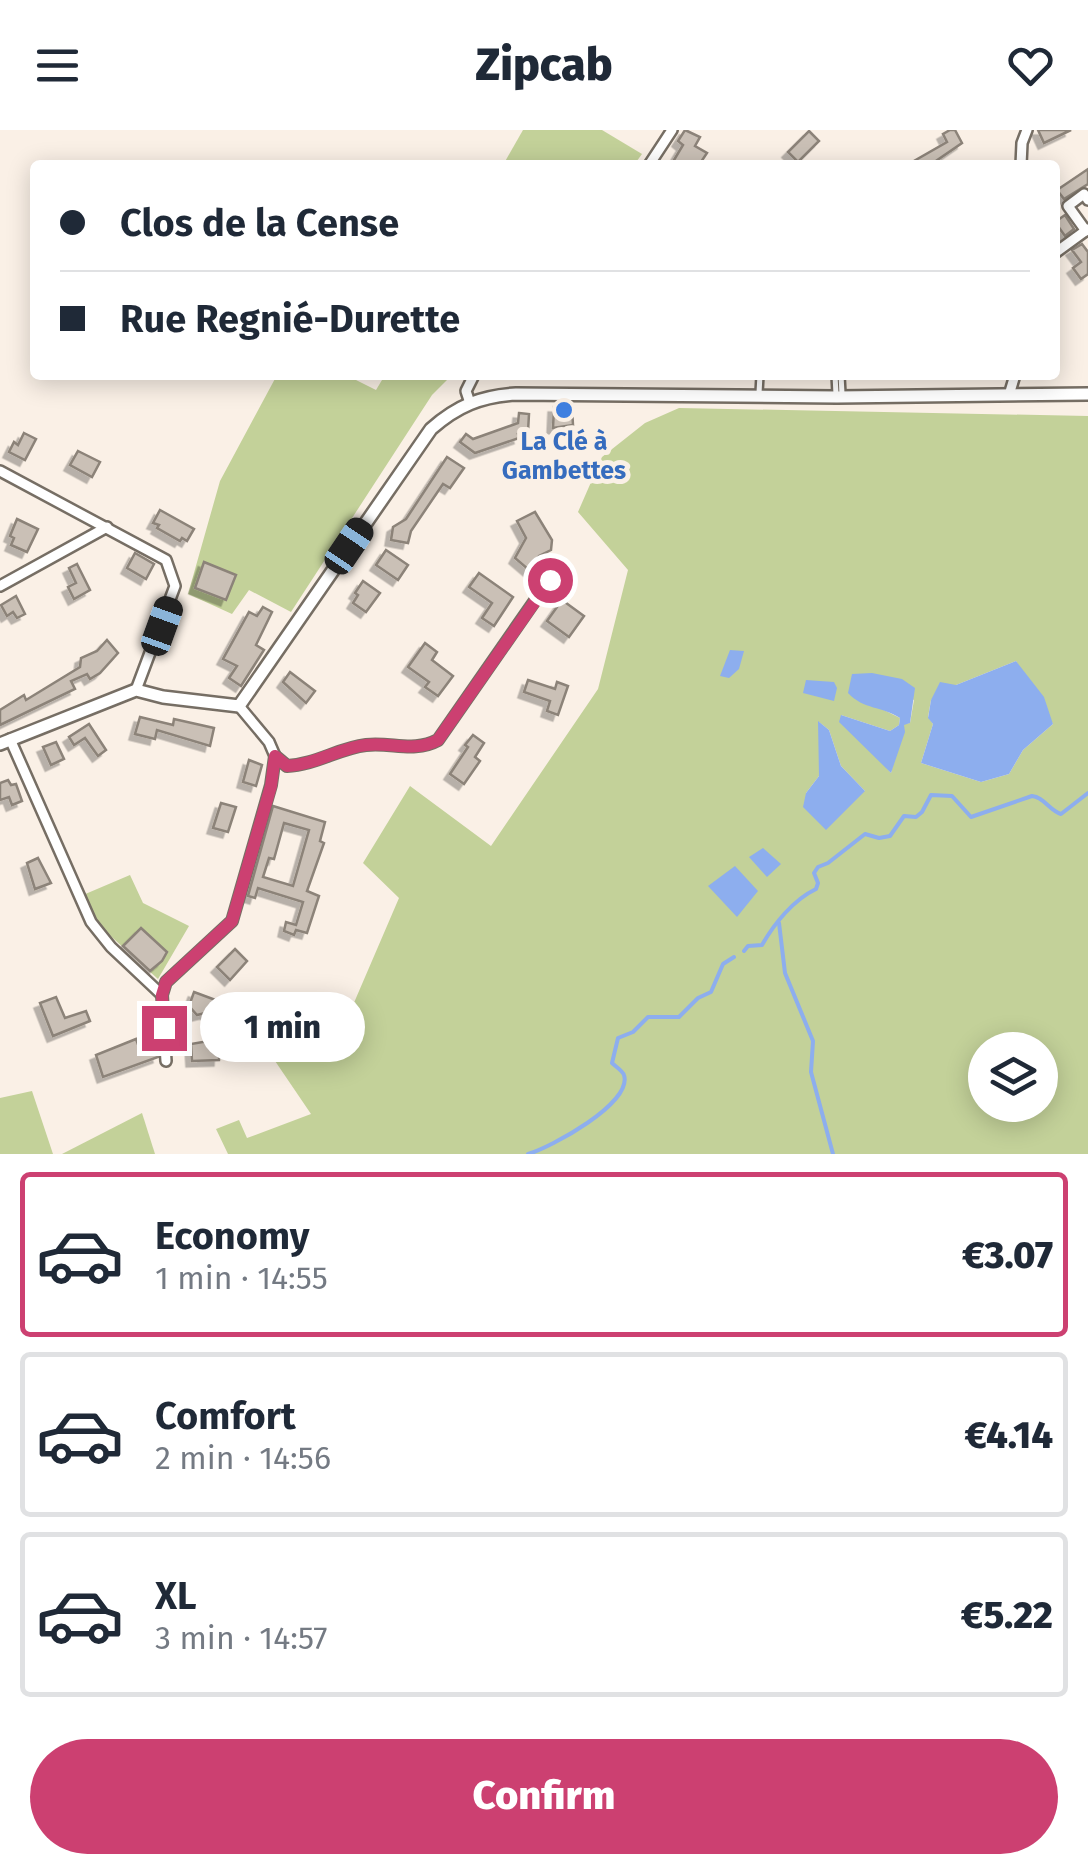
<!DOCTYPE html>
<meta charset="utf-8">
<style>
:root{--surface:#fff;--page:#f6f6f7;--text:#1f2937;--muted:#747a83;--line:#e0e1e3;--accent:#cc4071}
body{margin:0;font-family:"Fira Sans",sans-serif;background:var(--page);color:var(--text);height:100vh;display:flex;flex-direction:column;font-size:38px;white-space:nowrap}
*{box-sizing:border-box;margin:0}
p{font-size:32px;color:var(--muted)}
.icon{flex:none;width:55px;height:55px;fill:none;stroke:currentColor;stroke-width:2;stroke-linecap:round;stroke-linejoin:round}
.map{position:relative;height:1024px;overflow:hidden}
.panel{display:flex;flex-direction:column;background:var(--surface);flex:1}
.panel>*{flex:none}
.banner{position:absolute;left:30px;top:30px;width:1030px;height:220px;border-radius:10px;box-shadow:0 5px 25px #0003;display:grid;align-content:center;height:220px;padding:0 30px;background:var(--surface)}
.tools{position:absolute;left:968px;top:902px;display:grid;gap:20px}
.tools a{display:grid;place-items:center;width:90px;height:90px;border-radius:50%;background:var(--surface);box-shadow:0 5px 25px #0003;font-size:50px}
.end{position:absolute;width:45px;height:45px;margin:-22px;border:12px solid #cc4071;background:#fff;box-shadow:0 0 0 5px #fff}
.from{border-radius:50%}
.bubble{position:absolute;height:70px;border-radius:35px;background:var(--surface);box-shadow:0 5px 25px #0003;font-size:32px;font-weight:800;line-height:70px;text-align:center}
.car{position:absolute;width:30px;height:60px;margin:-30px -15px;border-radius:12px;box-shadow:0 0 8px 2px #0007;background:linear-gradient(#222 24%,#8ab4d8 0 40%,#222 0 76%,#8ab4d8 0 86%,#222 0)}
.banner b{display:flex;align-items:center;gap:35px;height:95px;font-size:38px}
.banner b+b{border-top:2px solid var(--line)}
.banner i{width:25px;height:25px;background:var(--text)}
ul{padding:18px 0 0;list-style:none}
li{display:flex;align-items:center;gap:30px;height:165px;margin:0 20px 15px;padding:0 10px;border:5px solid var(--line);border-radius:10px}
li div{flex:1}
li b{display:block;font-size:38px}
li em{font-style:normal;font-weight:800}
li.on{border-color:var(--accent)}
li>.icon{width:90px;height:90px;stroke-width:1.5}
.action{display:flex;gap:20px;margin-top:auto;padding:20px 30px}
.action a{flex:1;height:115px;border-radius:60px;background:var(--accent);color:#fff;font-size:40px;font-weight:800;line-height:115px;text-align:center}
header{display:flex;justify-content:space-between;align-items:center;height:130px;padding:0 30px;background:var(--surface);font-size:45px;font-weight:800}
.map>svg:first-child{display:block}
.green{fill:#c3d199;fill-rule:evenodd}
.water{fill:#8daeee}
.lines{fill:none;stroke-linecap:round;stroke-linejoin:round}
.stream{stroke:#8daeee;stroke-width:4}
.building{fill:#cac0b6;stroke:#8c8379;stroke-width:2.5;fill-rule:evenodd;filter:url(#shadow)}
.service-casing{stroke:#766e64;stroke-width:10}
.minor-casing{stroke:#766e64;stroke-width:14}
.tertiary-casing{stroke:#766e64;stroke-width:16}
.service{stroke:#fff;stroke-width:5}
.minor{stroke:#fff;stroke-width:9}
.tertiary{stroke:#fff;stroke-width:11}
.route{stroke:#cc4071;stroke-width:12}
.shop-dot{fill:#3f7fe0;stroke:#faf0e6;stroke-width:4}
.labels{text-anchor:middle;stroke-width:10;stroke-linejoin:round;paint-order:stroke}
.shop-label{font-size:25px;font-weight:bold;fill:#366cbe;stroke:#faf0e6}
</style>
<header><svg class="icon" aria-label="menu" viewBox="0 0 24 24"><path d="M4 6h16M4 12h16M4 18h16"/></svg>Zipcab<svg class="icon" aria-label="heart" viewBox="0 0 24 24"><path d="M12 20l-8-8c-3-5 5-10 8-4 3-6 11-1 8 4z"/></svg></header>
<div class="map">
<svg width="1088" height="1024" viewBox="0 0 1088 1024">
<defs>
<filter id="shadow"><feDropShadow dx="-5.5" dy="5.5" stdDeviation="0" flood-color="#0004"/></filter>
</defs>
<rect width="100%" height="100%" fill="#faf0e6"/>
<g class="green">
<polygon points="523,0 602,0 642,24 634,35 503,35"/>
<polygon points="277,245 346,245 376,260 385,245 452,245 432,265 291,482 249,460 232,484 188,464 220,351"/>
<path d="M679,278L1088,286V1024H228L216,999L239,990L247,1008L311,984L273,928L350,882L399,768L363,733L410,656L491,716L598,559L628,440L578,382L602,327L645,293ZM1016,531L1053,594L1023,620L1009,644L981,652L921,633L933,594L928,587L931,570L956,555ZM861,546L914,570L910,593L903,594L891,643L841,585L890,601L899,595L900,588L882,579ZM819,592L829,600L841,636L865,661L806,663L819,646ZM985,920H1040V975H985Z"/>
<polygon points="130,745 143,773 189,796 158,849 93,790 83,765"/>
<polygon points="32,961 53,1024 0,1024 0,968"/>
<polygon points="142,983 155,1024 62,1024"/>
</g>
<g class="water">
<polygon points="730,520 744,521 739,539 729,548 720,546"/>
<polygon points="1016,531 1044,567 1053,594 1023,620 1009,644 981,652 921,633 933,594 928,588 931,570 940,552 956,555"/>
<path d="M872,543L902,549L915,558L910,593L904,595L905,602L891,643L839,592L841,585L890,601L899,595L900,588C882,576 864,580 848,563L852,544Z"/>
<polygon points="806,550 834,552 837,558 834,571 803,563"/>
<polygon points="818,591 829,600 841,636 865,661 826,700 803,677 806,663 819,646"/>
<polygon points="763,718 781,734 767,747 749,727"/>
<polygon points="735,736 758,761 737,787 708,756"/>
</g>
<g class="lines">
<g class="stream">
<polyline points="779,793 785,843 813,911 811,942 833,1024"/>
<path d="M744,821L748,816L762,815C774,794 793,770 816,759L818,753L814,743L818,737L828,733L865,704L879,708L890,706L904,686L916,687L922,682L931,665L952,666L971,687L1032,666C1044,667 1049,680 1061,684L1088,663"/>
<path d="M528,1024C550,1018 633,973 624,945C623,941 615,936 612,933L618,908L633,902L648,887H679L698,868L711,862L723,834L734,827"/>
</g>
</g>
<g class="building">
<polygon points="685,0 700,7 695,16 707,23 699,35 671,35 683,15 678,11"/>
<polygon points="950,0 955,0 962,13 930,35 907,35 947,12 943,4"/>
<polygon points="1038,0 1071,0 1044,13"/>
<polygon points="809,1 819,11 798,32 788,22"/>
<polygon points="1088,39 1088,54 1064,69 1057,60"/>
<polygon points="1065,85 1074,99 1065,106 1055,92"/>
<polygon points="1082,114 1088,122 1088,144 1081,149 1073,138 1081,132 1072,120"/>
<polygon points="554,277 572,278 573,295 553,298"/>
<polygon points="519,283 529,284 528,302 518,304 519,308 475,323 460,312 466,304 473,309 518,293"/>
<polygon points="24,303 36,309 25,330 9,322 14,312 18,315"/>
<polygon points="78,321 100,332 92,347 70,335"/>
<polygon points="447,327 464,338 450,358 443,354 411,401 408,413 391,410 393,397 406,389"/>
<polygon points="160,380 194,399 187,411 182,408 180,411 157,398 159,395 153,393"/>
<polygon points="535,382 552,410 551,420 539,426 529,440 515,428 526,408 517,391"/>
<polygon points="17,389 38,399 27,422 11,415 14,408 10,406"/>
<polygon points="386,420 408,435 398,450 376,435"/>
<polygon points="135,423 154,434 146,449 127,438"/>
<polygon points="204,432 236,445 226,470 195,458"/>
<polygon points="77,434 90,460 74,469 68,457 76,453 69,438"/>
<polygon points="479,443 513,467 494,496 482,488 492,473 469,457"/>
<polygon points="363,451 380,463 366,482 353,473 358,465 355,463"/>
<polygon points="16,466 25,484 17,488 13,482 7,486 1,475"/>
<polygon points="562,470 584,486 569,507 547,491"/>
<polygon points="263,477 272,482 256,515 264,520 241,556 229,548 237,536 223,529 249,482 257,486"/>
<polygon points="107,510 118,523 100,543 90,549 87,544 71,551 75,559 0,595 0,580 24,565 26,570 80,537 81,528 97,521"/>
<polygon points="425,513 437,522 432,530 453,546 438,566 425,557 429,552 408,537"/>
<polygon points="290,542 315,561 306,573 283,552"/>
<polygon points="528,550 555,559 557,552 568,556 558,585 547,581 550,571 524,562"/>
<polygon points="140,587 173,595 174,589 214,598 210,616 157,600 155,609 135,604"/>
<polygon points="89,594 106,620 98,626 85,608 74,615 69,607"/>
<polygon points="473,605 484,613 475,627 480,631 464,654 450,644 468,617 465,615"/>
<polygon points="56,612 64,629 51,635 43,617"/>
<polygon points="249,630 262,635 256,656 243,652"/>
<polygon points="8,650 11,655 16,654 22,671 12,675 9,667 0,670 0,653"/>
<polygon points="221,673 236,677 228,702 213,698"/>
<path d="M273,676L325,692L320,711L324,713L307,761L319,766L307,803L296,800L294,805L284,801L286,792L296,795L303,772L258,758L255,768L248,766ZM284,693L309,700L293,756L263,747L269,728L274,729Z"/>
<polygon points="38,728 51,753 35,759 27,733"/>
<polygon points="141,798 167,822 162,831 150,841 123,816"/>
<polygon points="235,819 247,831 230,850 217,837"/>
<polygon points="194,862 221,872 215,886 205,883 197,885 189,876"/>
<polygon points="56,867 65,888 86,881 90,891 53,906 40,873"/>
<polygon points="136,909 139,917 154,911 158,927 103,947 96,925"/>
<polygon points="220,909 219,930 192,931 191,914"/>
</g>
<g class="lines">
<g class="service-casing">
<g id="service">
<polyline points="835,245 836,264"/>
<polyline points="841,245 842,264"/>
<polyline points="759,263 760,245"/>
</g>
</g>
<g class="minor-casing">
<g id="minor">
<polyline points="649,35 672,0"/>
<polyline points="1021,35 1022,13 1027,0"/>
<polyline points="1086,101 1068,76 1084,64 1088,70"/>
<polyline points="1055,123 1088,99"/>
<polyline points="1009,265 1015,245"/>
<polyline points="470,273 466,261 474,245"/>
<polyline points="0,341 166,430 175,456 136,560"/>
<polyline points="0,456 107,397"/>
<polyline points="10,609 91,792 111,817 162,865"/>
<path d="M275,626L287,636C315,635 339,618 366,615C392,612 414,623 438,610L550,449"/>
<polyline points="166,931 162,865 166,852 232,791 271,655 275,626 269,612 239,576"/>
</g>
</g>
<g class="tertiary-casing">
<path id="tertiary" d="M0,614L136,560L163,567L239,576L431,299C457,276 481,266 516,264L837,267L1088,264"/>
</g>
<use href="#service" class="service"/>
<use href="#minor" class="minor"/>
<use href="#tertiary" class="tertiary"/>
</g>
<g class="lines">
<path class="route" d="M164,898L162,865L166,852L232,791L271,656L275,626L287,636C315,635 339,618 366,615C392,612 414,623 438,610L550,450"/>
</g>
<circle class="shop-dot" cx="564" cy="280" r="10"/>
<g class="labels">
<g class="shop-label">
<text x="564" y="320">La Clé à<tspan x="564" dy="29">Gambettes</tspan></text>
</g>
</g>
</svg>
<div class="tools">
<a><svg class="icon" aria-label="layers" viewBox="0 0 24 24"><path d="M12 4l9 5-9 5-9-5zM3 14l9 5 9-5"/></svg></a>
</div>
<i class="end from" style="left:550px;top:450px"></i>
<i class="end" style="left:164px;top:898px"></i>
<div class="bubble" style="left:200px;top:862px;width:165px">1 min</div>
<i class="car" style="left:349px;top:416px;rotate:34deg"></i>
<i class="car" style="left:162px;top:496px;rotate:20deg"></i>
<div class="banner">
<b><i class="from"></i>Clos de la Cense</b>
<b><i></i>Rue Regnié-Durette</b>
</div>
</div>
<section class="panel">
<ul>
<li class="on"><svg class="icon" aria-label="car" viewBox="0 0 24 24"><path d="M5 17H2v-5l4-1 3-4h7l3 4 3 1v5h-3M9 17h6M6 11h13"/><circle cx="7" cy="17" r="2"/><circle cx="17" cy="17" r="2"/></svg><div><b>Economy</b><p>1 min · 14:55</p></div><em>€3.07</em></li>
<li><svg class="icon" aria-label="car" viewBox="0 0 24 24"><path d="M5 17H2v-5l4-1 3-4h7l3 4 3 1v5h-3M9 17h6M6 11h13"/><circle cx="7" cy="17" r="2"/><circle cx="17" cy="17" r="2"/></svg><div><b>Comfort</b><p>2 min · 14:56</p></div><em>€4.14</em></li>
<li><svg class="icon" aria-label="car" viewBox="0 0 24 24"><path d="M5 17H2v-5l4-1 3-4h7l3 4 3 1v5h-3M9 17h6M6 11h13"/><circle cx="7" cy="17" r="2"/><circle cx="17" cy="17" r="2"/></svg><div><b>XL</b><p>3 min · 14:57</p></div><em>€5.22</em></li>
</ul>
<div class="action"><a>Confirm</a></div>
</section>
